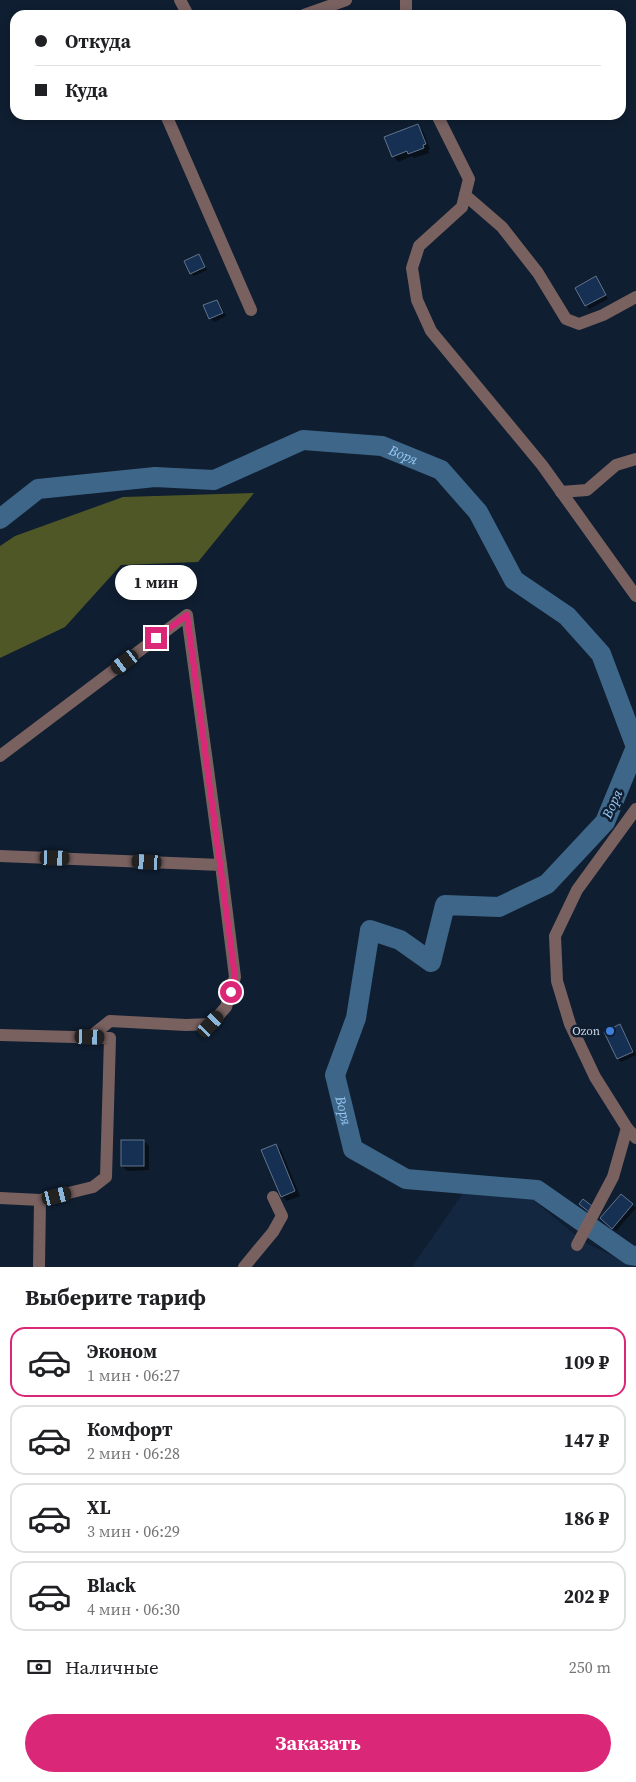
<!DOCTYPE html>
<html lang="ru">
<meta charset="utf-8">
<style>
:root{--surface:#fff;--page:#f6f6f6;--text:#202124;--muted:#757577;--line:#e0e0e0;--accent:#db2777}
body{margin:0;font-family:"Source Serif 4",serif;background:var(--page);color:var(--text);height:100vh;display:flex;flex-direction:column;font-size:19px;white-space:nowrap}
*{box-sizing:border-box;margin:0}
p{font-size:16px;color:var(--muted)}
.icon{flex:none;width:28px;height:28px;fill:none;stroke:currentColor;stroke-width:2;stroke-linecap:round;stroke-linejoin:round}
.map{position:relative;height:1267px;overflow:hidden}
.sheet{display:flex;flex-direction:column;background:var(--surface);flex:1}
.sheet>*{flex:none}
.banner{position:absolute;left:10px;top:10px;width:616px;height:110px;border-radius:15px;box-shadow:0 2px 8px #0003;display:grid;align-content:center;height:110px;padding:0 25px;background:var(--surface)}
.end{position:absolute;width:22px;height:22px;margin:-11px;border:6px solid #db2777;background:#fff;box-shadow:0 0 0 2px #fff}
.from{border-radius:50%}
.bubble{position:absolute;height:35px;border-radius:18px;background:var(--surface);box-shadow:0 2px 8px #0003;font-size:16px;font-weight:700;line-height:35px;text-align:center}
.car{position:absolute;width:15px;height:30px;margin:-15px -8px;border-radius:6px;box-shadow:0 0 4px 1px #0007;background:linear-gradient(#222 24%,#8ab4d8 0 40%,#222 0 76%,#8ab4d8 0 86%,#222 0)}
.banner b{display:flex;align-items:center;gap:18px;height:48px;font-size:19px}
.banner b+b{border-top:1px solid var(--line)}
.banner i{width:12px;height:12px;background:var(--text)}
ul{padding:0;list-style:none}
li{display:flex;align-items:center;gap:15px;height:70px;margin:0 10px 8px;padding:0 15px;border:2px solid var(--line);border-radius:15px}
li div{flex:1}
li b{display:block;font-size:19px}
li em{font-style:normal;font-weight:700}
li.on{border-color:var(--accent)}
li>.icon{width:45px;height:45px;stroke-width:1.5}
h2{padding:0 25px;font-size:22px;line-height:60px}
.pay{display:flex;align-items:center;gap:12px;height:55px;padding:0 25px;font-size:19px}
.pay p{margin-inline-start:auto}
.cta{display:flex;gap:10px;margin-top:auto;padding:10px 25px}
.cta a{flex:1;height:58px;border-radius:30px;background:var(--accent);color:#fff;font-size:20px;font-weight:700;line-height:58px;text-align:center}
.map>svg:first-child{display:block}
.built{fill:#142740}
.forest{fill:#505726}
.shadow{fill:#0007}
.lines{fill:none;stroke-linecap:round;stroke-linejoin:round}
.river{stroke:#3e6688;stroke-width:20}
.building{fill:#153053;stroke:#62748c}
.minor{stroke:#796160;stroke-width:12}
.route{stroke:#db2777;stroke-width:6}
.shop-dot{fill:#3f7fe0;stroke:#0f1e31;stroke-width:2}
.labels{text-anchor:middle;stroke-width:5;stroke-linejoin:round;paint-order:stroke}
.poi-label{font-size:12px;fill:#c9d3e1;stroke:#0f1e31;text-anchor:end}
.water-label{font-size:14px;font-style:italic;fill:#97c8f4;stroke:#0f1e31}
</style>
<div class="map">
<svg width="636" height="1267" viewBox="0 0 636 1267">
<rect width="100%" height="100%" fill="#0f1e31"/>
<polygon class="built" points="463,1193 532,1199 584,1242 636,1267 412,1267"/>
<polygon class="forest" points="254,493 198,562 121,565 65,627 0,658 0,546 15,536 123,497"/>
<g class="shadow">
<polygon points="418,126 423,131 430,149 428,150 429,153 414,158 412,156 398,162 393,156"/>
<polygon points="199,256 207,270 194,276 191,273"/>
<polygon points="596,278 608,299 589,309 577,288"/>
<polygon points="217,301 220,304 226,316 214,322 210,318 205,306"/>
<polygon points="620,1026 623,1029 636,1055 621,1062 618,1059 606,1032"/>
<polygon points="144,1141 149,1146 149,1170 127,1171 122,1166"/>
<polygon points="275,1145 281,1150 300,1196 287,1201 282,1196"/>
<polygon points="621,1196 636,1208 616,1231 602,1218"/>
</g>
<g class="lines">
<path class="river" id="s1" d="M0,519L38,489L155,477L214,480L303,440L382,446L441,470L478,512L514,580L567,616L601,654L636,747L605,822L547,884L499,907L445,905L431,962L400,940L370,930L356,1018L335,1075L353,1149L406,1179L537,1190L630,1255L636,1256"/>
</g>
<g class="building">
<polygon points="418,124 426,144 423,145 424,148 408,154 407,151 392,157 384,137"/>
<polygon points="199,254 205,267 190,274 184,261"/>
<polygon points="596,276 606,295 585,306 575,288"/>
<polygon points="217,300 223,313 209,319 203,305"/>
<polygon points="620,1024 633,1052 617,1059 604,1032"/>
<rect x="121" y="1140" width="23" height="26"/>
<polygon points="276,1144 295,1191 281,1197 261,1150"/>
<polygon points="621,1194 633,1204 612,1229 600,1218"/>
<polygon points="583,1199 592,1206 589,1212 579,1204"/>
</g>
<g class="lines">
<g class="minor">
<polyline points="180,0 188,15"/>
<polyline points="406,0 406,15"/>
<polyline points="304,15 346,0"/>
<polyline points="166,115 251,310"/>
<polyline points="437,115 469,179 462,207 419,246 412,268 417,300 431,331 542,465 636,596"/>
<polyline points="465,195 502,227 538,273 566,319 579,324 603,315 636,297"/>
<polyline points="561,492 587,490 616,465 636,459"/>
<polyline points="0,756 187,615 221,865"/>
<polyline points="636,809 577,890 555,936 557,981 570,1024 595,1077 627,1128 636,1138"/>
<polyline points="0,856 221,865 235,977 226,1007 211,1024 186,1025 110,1021 90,1037"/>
<polyline points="0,1035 110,1038 106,1177 93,1187 40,1200 0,1198"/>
<polyline points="577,1245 613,1177 627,1128"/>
<polyline points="39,1267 40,1200"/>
<polyline points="244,1267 273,1232 282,1216 273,1197"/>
</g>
</g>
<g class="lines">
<polyline class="route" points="156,638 187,615 235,977 231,992"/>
</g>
<circle class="shop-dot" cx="610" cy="1031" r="5"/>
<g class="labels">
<g class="poi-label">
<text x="600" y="1035">Ozon</text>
</g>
<g class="water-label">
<text dy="5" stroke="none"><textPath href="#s1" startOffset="425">Воря</textPath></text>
<text transform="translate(612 804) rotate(-66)" y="5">Воря</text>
<text dy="5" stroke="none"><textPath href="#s1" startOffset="1401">Воря</textPath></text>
</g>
</g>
</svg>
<i class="end from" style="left:231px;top:992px"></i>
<i class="end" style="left:156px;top:638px"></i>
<div class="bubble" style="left:115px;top:565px;width:82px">1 мин</div>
<i class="car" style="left:125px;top:662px;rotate:233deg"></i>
<i class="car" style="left:55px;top:858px;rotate:92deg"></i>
<i class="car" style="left:147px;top:862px;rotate:273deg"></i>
<i class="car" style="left:211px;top:1024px;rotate:43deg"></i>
<i class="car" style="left:90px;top:1037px;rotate:92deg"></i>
<i class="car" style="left:57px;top:1196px;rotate:76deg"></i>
<div class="banner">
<b><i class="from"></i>Откуда</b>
<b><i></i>Куда</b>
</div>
</div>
<section class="sheet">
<h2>Выберите тариф</h2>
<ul>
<li class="on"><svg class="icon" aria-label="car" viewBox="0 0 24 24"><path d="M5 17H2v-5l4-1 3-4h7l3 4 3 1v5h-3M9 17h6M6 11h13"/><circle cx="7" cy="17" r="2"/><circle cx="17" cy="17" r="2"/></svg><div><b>Эконом</b><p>1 мин · 06:27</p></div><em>109 ₽</em></li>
<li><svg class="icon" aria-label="car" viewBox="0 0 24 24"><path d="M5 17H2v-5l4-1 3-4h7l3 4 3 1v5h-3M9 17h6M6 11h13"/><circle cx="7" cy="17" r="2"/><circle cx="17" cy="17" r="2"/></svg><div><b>Комфорт</b><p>2 мин · 06:28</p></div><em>147 ₽</em></li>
<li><svg class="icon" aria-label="car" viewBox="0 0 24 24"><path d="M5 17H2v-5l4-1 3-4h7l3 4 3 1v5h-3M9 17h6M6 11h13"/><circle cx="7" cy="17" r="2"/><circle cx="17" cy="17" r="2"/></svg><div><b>XL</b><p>3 мин · 06:29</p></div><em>186 ₽</em></li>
<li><svg class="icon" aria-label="car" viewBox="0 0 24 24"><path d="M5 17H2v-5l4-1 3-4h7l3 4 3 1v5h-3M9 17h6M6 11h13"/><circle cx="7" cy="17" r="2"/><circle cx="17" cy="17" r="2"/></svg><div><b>Black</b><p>4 мин · 06:30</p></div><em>202 ₽</em></li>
</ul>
<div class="pay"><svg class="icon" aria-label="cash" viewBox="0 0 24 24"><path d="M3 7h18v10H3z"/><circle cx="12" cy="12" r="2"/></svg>Наличные<p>250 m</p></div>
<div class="cta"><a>Заказать</a></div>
</section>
